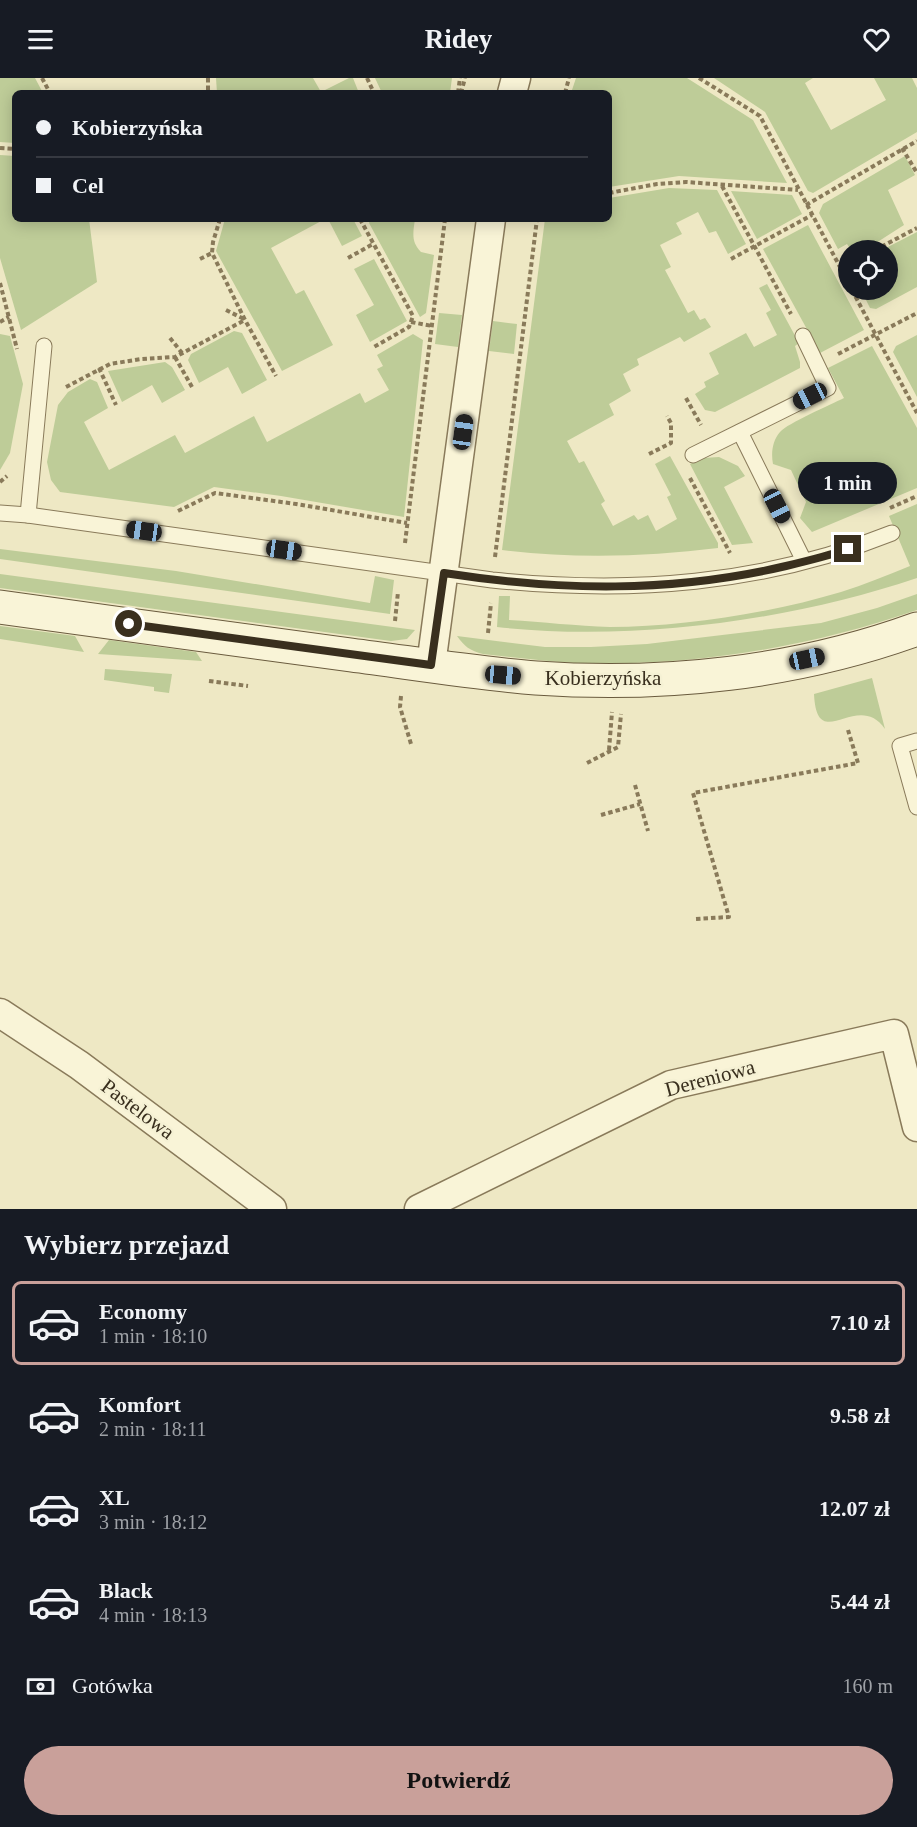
<!DOCTYPE html>
<html lang="pl">
<meta charset="utf-8">
<style>
:root{--surface:#171b24;--page:#20242c;--text:#f1f3f6;--muted:#9ea1a6;--line:#363941;--accent:#c9a09a}
body{margin:0;font-family:"Times New Roman",serif;background:var(--page);color:var(--text);height:100vh;display:flex;flex-direction:column;font-size:22px;white-space:nowrap}
*{box-sizing:border-box;margin:0}
p{font-size:20px;color:var(--muted)}
.icon{flex:none;width:33px;height:33px;fill:none;stroke:currentColor;stroke-width:2;stroke-linecap:round;stroke-linejoin:round}
.map{position:relative;height:1131px;overflow:hidden}
.details{display:flex;flex-direction:column;background:var(--surface);flex:1}
.details>*{flex:none}
.top-card{position:absolute;left:12px;top:12px;width:600px;height:132px;border-radius:9px;box-shadow:0 3px 15px #0003;display:grid;align-content:center;height:132px;padding:0 24px;background:var(--surface)}
.buttons{position:absolute;left:838px;top:162px;display:grid;gap:12px}
.buttons a{display:grid;place-items:center;width:60px;height:60px;border-radius:50%;background:var(--surface);box-shadow:0 3px 15px #0003;font-size:30px}
.end{position:absolute;width:27px;height:27px;margin:-14px;border:8px solid #392f1e;background:#fff;box-shadow:0 0 0 3px #fff}
.from{border-radius:50%}
.bubble{position:absolute;height:42px;border-radius:21px;background:var(--surface);box-shadow:0 3px 15px #0003;font-size:20px;font-weight:700;line-height:42px;text-align:center}
.car{position:absolute;width:18px;height:36px;margin:-18px -9px;border-radius:8px;box-shadow:0 0 4px 2px #0007;background:linear-gradient(#222 24%,#8ab4d8 0 40%,#222 0 76%,#8ab4d8 0 86%,#222 0)}
.top-card b{display:flex;align-items:center;gap:21px;height:57px;font-size:22px}
.top-card b+b{border-top:2px solid var(--line)}
.top-card i{width:15px;height:15px;background:var(--text)}
ul{padding:0;list-style:none}
li{display:flex;align-items:center;gap:18px;height:84px;margin:0 12px 9px;padding:0 12px;border:3px solid transparent;border-radius:9px}
li div{flex:1}
li b{display:block;font-size:22px}
li em{font-style:normal;font-weight:700}
li.active{border-color:var(--accent)}
li>.icon{width:54px;height:54px;stroke-width:1.5}
h2{padding:0 24px;font-size:27px;line-height:72px}
.pay{display:flex;align-items:center;gap:15px;height:66px;padding:0 24px;font-size:22px}
.pay p{margin-inline-start:auto}
.button{display:flex;gap:12px;margin-top:auto;padding:12px 24px}
.button a{flex:1;height:69px;border-radius:36px;background:var(--accent);color:#111;font-size:24px;font-weight:700;line-height:69px;text-align:center}
header{display:flex;justify-content:space-between;align-items:center;height:78px;padding:0 24px;background:var(--surface);font-size:27px;font-weight:700}
.map>svg:first-child{display:block}
.green{fill:#becc98}
.lines{fill:none;stroke-linecap:round;stroke-linejoin:round}
.lane-casing{stroke:#897a5a;stroke-width:17}
.street-casing{stroke:#897a5a;stroke-width:31}
.secondary-casing{stroke:#6a5b3e;stroke-width:35}
.path{stroke:#897a5a;stroke-width:4;stroke-dasharray:4.5 3;stroke-linecap:butt}
.lane{stroke:#f9f4d7;stroke-width:15}
.street{stroke:#f9f4d7;stroke-width:28}
.secondary{stroke:#f9f4d7;stroke-width:33}
.route{stroke:#392f1e;stroke-width:8}
.labels{text-anchor:middle;stroke-width:5;stroke-linejoin:round;paint-order:stroke}
.street-label{font-size:21px;fill:#392f1e;stroke:#f5f1d4}
</style>
<header><svg class="icon" aria-label="menu" viewBox="0 0 24 24"><path d="M4 6h16M4 12h16M4 18h16"/></svg>Ridey<svg class="icon" aria-label="heart" viewBox="0 0 24 24"><path d="M12 20l-8-8c-3-5 5-10 8-4 3-6 11-1 8 4z"/></svg></header>
<div class="map">
<svg width="917" height="1131" viewBox="0 0 917 1131">
<rect width="100%" height="100%" fill="#eee8c4"/>
<g class="green">
<polygon points="0,0 35,0 43,15 15,15 15,65 0,64"/>
<polygon points="216,0 313,0 321,14 349,0 353,0 359,15 275,15 272,12 249,15 217,15"/>
<polygon points="375,0 452,0 450,15 382,15"/>
<polygon points="576,0 687,0 753,42 787,105 679,98 609,109 609,15 571,15"/>
<polygon points="714,0 813,0 805,5 831,52 886,22 874,0 912,0 917,10 917,54 813,115 808,113 765,34"/>
<polygon points="0,77 15,78 15,141 89,141 97,204 21,252 0,180"/>
<polygon points="905,78 915,97 888,112 904,147 865,172 856,172 849,169 847,166 838,171 819,135 823,126"/>
<path d="M669,110L717,112L746,166L728,176L716,153L709,155L698,134L676,145L682,156L660,167L671,189L665,192L688,235L694,232L700,242L705,240L711,249L684,264L680,259L637,281L639,287L623,296L631,313L609,326L614,337L567,363L579,385L584,383L605,423L601,426L613,448L634,437L638,442L648,437L656,453L677,441L667,419L671,417L655,386L670,378L718,465V470C646,479 574,481 502,472L545,141H609V120Z"/>
<polygon points="731,113 792,117 802,136 757,161"/>
<polygon points="225,141 325,141 271,170 296,216 304,212 333,267 282,293 216,173"/>
<polygon points="328,141 353,141 362,158 342,168"/>
<path d="M370,141H415C413,155 411,164 421,174L434,177L426,235L420,239L369,145Z"/>
<polygon points="808,147 864,252 820,275 763,171"/>
<polygon points="917,154 917,209 876,231 870,230 861,212 888,212 888,172 882,172"/>
<polygon points="374,181 407,243 370,264 356,237 374,227 354,191"/>
<polygon points="767,206 799,265 795,268 800,284 800,290 715,334 705,332 695,316 706,309 704,304 719,296 709,275 746,255 754,269 777,257 766,235 771,232 759,210"/>
<polygon points="439,235 462,237 458,269 435,266"/>
<polygon points="493,243 517,246 514,276 489,273"/>
<polygon points="234,253 242,255 267,302 242,316 228,289 199,305 188,282 191,276"/>
<polygon points="0,256 10,258 23,306 10,375 0,392"/>
<polygon points="413,256 423,262 404,439 281,418 214,409 174,429 60,414 51,402 47,384 58,327 68,314 90,301 97,304 108,330 84,344 109,392 175,357 185,375 254,338 267,364 360,315 365,325 389,312 377,291 383,288 377,277"/>
<polygon points="917,257 917,319 893,274 896,268"/>
<path d="M872,268L917,350V410L812,454L800,440L806,424L791,392L773,386C771,376 772,363 780,354C788,345 830,327 844,320L828,290Z"/>
<polygon points="165,284 172,289 185,312 162,325 152,307 122,324 108,293"/>
<polygon points="719,379 738,388 745,398 724,409 753,465 732,467 690,386 703,380"/>
<path d="M917,426V500C790,543 631,564 497,549L499,518H510L509,542C543,544 577,548 610,549C683,549 771,535 841,514C864,507 887,497 910,488L889,438Z"/>
<polygon points="0,471 176,493 370,525 375,498 394,502 390,536 0,481"/>
<polygon points="0,496 415,552 407,561 391,563 0,510"/>
<path d="M917,516V532C808,570 689,589 574,585C543,583 513,579 483,576C470,573 464,568 457,558L545,569H591L647,566L821,545L877,530Z"/>
<polygon points="0,548 75,558 84,574 0,561"/>
<polygon points="109,562 196,574 202,583 98,576"/>
<polygon points="105,591 172,596 169,615 154,613 154,609 104,602"/>
<path d="M872,600L885,651C857,611 817,678 814,616Z"/>
</g>
<g class="lines">
<g class="lane-casing">
<g id="lane">
<polyline points="740,354 804,483"/>
<polyline points="693,377 828,310 803,258"/>
<path d="M0,435L28,437L492,502C631,516 762,507 892,455"/>
<polyline points="28,437 44,268"/>
<polyline points="917,663 900,668 917,729"/>
</g>
</g>
<g class="street-casing">
<g id="street">
<polyline points="512,15 516,0"/>
<polyline points="431,587 491,141"/>
<polyline points="0,935 79,987 272,1131"/>
<polyline points="419,1131 671,1007 894,956 917,1049"/>
</g>
</g>
<g class="secondary-casing">
<path id="secondary" d="M0,529C117,545 234,562 351,577C413,585 474,595 536,600C664,609 796,595 917,551"/>
</g>
<g class="path">
<polyline points="42,0 50,15"/>
<polyline points="208,0 208,15"/>
<polyline points="367,0 374,15"/>
<polyline points="699,0 760,38 849,206"/>
<polyline points="458,15 460,0"/>
<polyline points="461,15 465,0"/>
<polyline points="565,15 569,0"/>
<polyline points="0,70 15,71"/>
<polyline points="902,70 917,95"/>
<polyline points="722,108 791,236"/>
<polyline points="609,115 657,106 686,104 798,112"/>
<polyline points="806,127 917,63"/>
<polyline points="220,141 213,164 212,175 245,242 276,298"/>
<polyline points="360,141 413,238 409,249 372,270"/>
<polyline points="875,172 917,150"/>
<polyline points="348,180 373,166"/>
<polyline points="200,181 212,175"/>
<polyline points="731,181 812,137"/>
<polyline points="841,190 849,186"/>
<polyline points="0,205 17,271"/>
<polyline points="852,212 917,335"/>
<polyline points="226,232 244,241"/>
<polyline points="0,244 9,239"/>
<polyline points="411,244 432,248"/>
<polyline points="170,260 182,275"/>
<polyline points="838,276 917,235"/>
<polyline points="175,279 192,309"/>
<polyline points="99,290 116,327"/>
<polyline points="66,309 110,286 141,281 175,279 245,242"/>
<polyline points="686,320 701,347"/>
<polyline points="649,376 671,365 671,345 667,338"/>
<polyline points="690,400 730,475"/>
<polyline points="0,404 7,398"/>
<polyline points="890,430 917,418"/>
<polyline points="178,433 215,415 296,426 407,445"/>
<polyline points="405,465 445,141"/>
<polyline points="495,479 537,141"/>
<polyline points="395,543 398,514"/>
<polyline points="488,555 491,525"/>
<polyline points="209,603 248,608"/>
<polyline points="401,618 400,629 411,666"/>
<polyline points="609,672 612,634"/>
<polyline points="587,685 618,669 621,636"/>
<polyline points="635,707 648,753"/>
<polyline points="601,737 640,726"/>
<polyline points="696,841 729,839 693,715 858,685 848,652"/>
</g>
<use href="#lane" class="lane"/>
<use href="#street" class="street"/>
<use href="#secondary" class="secondary"/>
</g>
<g class="lines">
<path class="route" d="M129,546L431,587L444,495C560,513 671,515 786,488C807,483 828,478 848,471"/>
</g>
<g class="labels">
<g class="street-label">
<text x="603" y="607">Kobierzyńska</text>
<text transform="translate(710 1000) rotate(-15)" y="7">Dereniowa</text>
<text transform="translate(138 1031) rotate(37)" y="7">Pastelowa</text>
</g>
</g>
</svg>
<div class="buttons">
<a><svg class="icon" aria-label="locate" viewBox="0 0 24 24"><circle cx="12" cy="12" r="6"/><path d="M12 2v4M12 18v4M2 12h4M18 12h4"/></svg></a>
</div>
<i class="end from" style="left:129px;top:546px"></i>
<i class="end" style="left:848px;top:471px"></i>
<div class="bubble" style="left:798px;top:384px;width:99px">1 min</div>
<i class="car" style="left:810px;top:318px;rotate:243deg"></i>
<i class="car" style="left:463px;top:354px;rotate:8deg"></i>
<i class="car" style="left:777px;top:428px;rotate:153deg"></i>
<i class="car" style="left:144px;top:453px;rotate:278deg"></i>
<i class="car" style="left:284px;top:472px;rotate:98deg"></i>
<i class="car" style="left:807px;top:581px;rotate:78deg"></i>
<i class="car" style="left:503px;top:597px;rotate:95deg"></i>
<div class="top-card">
<b><i class="from"></i>Kobierzyńska</b>
<b><i></i>Cel</b>
</div>
</div>
<section class="details">
<h2>Wybierz przejazd</h2>
<ul>
<li class="active"><svg class="icon" aria-label="car" viewBox="0 0 24 24"><path d="M5 17H2v-5l4-1 3-4h7l3 4 3 1v5h-3M9 17h6M6 11h13"/><circle cx="7" cy="17" r="2"/><circle cx="17" cy="17" r="2"/></svg><div><b>Economy</b><p>1 min · 18:10</p></div><em>7.10 zł</em></li>
<li><svg class="icon" aria-label="car" viewBox="0 0 24 24"><path d="M5 17H2v-5l4-1 3-4h7l3 4 3 1v5h-3M9 17h6M6 11h13"/><circle cx="7" cy="17" r="2"/><circle cx="17" cy="17" r="2"/></svg><div><b>Komfort</b><p>2 min · 18:11</p></div><em>9.58 zł</em></li>
<li><svg class="icon" aria-label="car" viewBox="0 0 24 24"><path d="M5 17H2v-5l4-1 3-4h7l3 4 3 1v5h-3M9 17h6M6 11h13"/><circle cx="7" cy="17" r="2"/><circle cx="17" cy="17" r="2"/></svg><div><b>XL</b><p>3 min · 18:12</p></div><em>12.07 zł</em></li>
<li><svg class="icon" aria-label="car" viewBox="0 0 24 24"><path d="M5 17H2v-5l4-1 3-4h7l3 4 3 1v5h-3M9 17h6M6 11h13"/><circle cx="7" cy="17" r="2"/><circle cx="17" cy="17" r="2"/></svg><div><b>Black</b><p>4 min · 18:13</p></div><em>5.44 zł</em></li>
</ul>
<div class="pay"><svg class="icon" aria-label="cash" viewBox="0 0 24 24"><path d="M3 7h18v10H3z"/><circle cx="12" cy="12" r="2"/></svg>Gotówka<p>160 m</p></div>
<div class="button"><a>Potwierdź</a></div>
</section>
